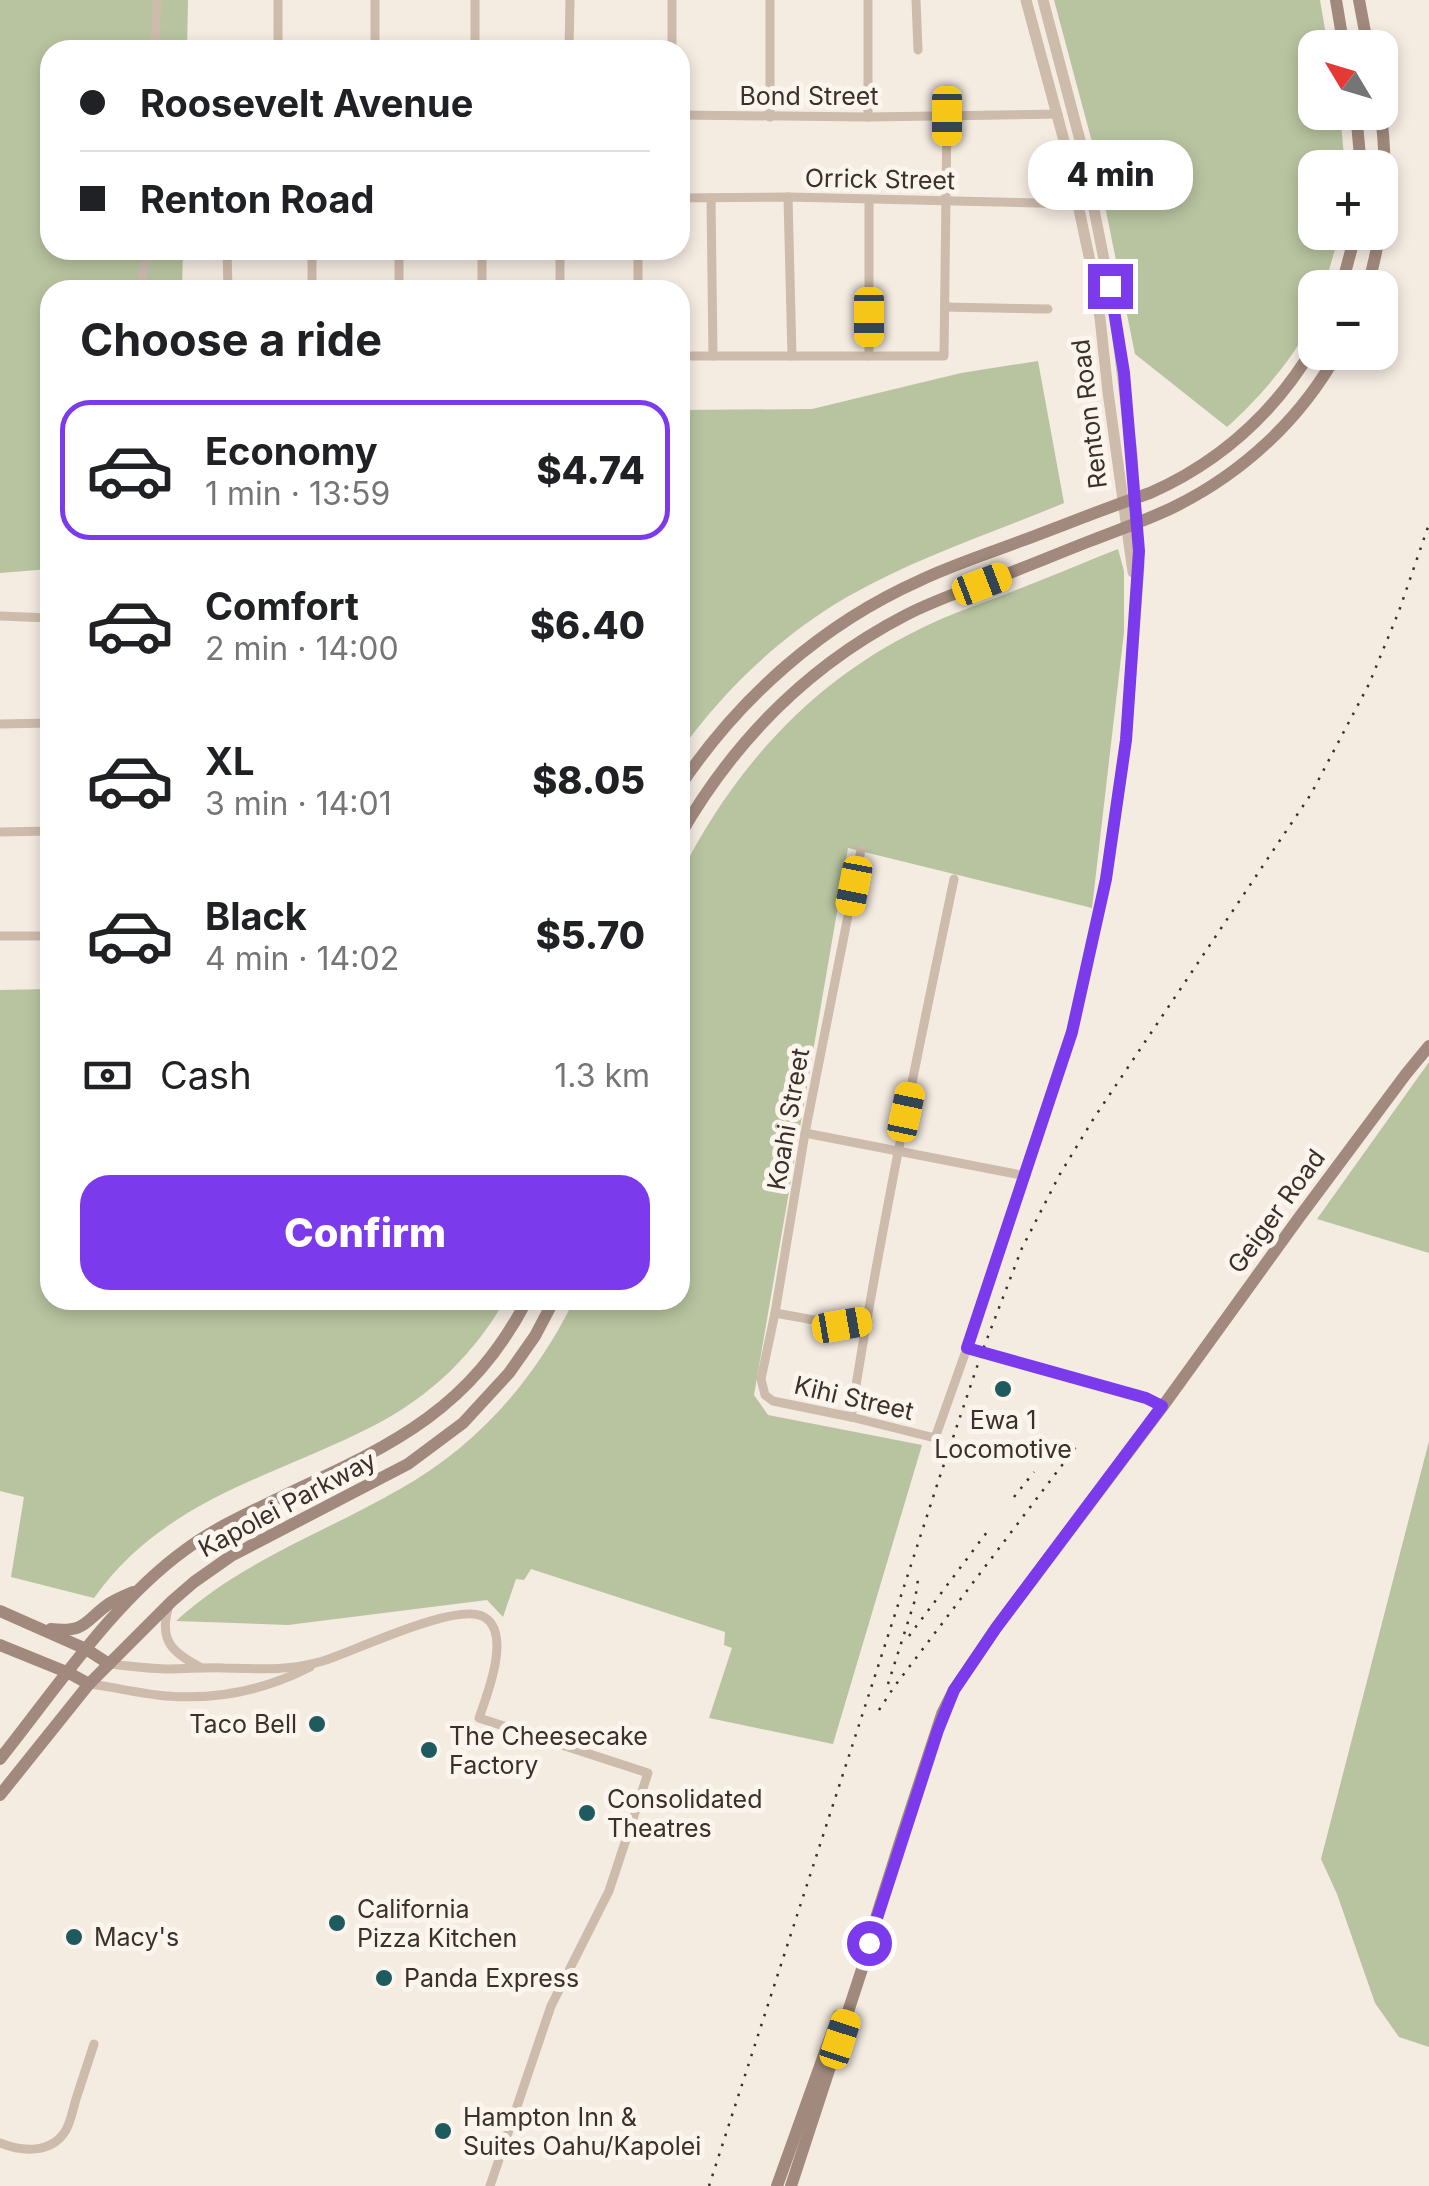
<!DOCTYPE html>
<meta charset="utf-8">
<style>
:root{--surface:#fff;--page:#f2f2f2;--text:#202124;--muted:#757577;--line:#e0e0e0;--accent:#7c3aed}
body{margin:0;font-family:Inter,sans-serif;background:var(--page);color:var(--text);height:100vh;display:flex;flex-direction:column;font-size:38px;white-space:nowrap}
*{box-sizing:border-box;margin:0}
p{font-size:32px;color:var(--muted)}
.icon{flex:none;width:55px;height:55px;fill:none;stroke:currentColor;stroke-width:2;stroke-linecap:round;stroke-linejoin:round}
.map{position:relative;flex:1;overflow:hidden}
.drawer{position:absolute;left:40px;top:280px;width:650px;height:1030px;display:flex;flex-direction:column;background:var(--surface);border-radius:30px;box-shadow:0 5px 15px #0003}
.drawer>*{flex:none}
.guide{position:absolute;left:40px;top:40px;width:650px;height:220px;border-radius:30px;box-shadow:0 5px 15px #0003;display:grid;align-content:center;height:220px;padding:0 40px;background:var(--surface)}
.needle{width:65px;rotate:308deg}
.tools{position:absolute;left:1298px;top:30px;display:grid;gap:20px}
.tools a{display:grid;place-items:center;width:100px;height:100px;border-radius:20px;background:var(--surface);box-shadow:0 5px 15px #0003;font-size:50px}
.end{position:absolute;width:45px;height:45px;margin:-22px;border:12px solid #7c3aed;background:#fff;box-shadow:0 0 0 5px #fff}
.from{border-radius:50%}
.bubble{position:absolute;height:70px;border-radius:30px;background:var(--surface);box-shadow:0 5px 15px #0003;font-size:32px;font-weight:800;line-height:70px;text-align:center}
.car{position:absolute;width:30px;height:60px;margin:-30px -15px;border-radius:12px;box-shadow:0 0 8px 2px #0007;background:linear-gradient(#f5c518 24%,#345 0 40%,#f5c518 0 76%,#345 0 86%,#f5c518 0)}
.guide b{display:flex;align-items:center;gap:35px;height:95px;font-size:38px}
.guide b+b{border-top:2px solid var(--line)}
.guide i{width:25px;height:25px;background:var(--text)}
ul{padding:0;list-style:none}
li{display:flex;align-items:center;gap:30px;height:140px;margin:0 20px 15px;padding:0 20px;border:5px solid transparent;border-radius:30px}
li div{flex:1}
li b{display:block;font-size:38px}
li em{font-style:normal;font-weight:800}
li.current{border-color:var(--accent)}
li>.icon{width:90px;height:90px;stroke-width:1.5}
h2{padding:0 40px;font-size:45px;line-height:120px}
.pay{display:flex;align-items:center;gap:25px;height:110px;padding:0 40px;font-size:38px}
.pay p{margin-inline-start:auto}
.primary-button{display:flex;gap:20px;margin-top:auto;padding:20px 40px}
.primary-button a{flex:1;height:115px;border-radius:30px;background:var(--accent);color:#fff;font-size:40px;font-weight:800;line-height:115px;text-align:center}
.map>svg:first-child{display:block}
.green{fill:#b8c4a0}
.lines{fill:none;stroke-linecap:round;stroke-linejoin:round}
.minor{stroke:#cdbbac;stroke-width:9}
.tertiary{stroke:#cdbbac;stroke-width:11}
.secondary{stroke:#a18a7d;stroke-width:12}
.rail{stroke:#3b302b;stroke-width:2.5;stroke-dasharray:2.5 8;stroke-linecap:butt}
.route{stroke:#7c3aed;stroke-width:12}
.poi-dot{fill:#1f5a5e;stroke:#fbf5ee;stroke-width:4}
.labels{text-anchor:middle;stroke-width:10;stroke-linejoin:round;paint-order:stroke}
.street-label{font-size:25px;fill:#3b302b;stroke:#fbf5ee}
.poi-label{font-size:25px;fill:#3b302b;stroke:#fbf5ee;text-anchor:start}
</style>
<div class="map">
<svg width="1429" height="2186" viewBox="0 0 1429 2186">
<rect width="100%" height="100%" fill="#f4ebe1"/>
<g class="green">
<polygon points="0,0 188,0 187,50 50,50 50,250 183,250 182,290 50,290 50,569 0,573"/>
<path d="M1054,0H1320L1328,47L1315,48V112L1340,113L1345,167L1315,168V232L1340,233L1338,239L1324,287L1315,288C1315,295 1316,304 1314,312C1305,347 1255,403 1227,427L1135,354L1092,142Z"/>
<path d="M1038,361L1064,503C992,533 915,558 847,597C780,636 725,689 680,751V410L812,409L961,373Z"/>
<path d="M1118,549L1124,571V632L1092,908L848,848L754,1395L768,1415L922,1445L833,1744L709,1718L732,1648L724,1645L725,1632L531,1569L524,1580L516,1579L503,1617L487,1600L288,1625L176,1621C241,1561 324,1533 400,1489C478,1445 535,1380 574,1300H680V875C733,769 812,681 920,629C943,617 966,609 990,600C1033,584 1075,566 1118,549Z"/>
<path d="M50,989V1300H505C475,1353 430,1397 375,1425C274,1477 164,1499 94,1598L11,1577L24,1497L0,1491V990Z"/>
<polygon points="1429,1062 1429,1253 1317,1219"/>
<polygon points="1429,1441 1429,2047 1399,2037 1375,2003 1337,1894 1321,1859"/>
</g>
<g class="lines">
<g class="minor">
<polyline points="278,0 278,50"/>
<polyline points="375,0 375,50"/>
<polyline points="770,0 770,117"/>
<polyline points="916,0 918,50"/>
<polyline points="155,50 157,0"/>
<polyline points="475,50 475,0"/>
<polyline points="569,50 570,0"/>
<polyline points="672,50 672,0"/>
<polyline points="680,115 868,117 1058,114"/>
<polyline points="868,117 868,0"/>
<polyline points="788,197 792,356"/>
<polyline points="680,198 788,197 1078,204"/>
<polyline points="711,198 713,356"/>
<polyline points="869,199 869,356"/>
<polyline points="227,250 228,290"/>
<polyline points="399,250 399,290"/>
<polyline points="482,250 482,290"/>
<polyline points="139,290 148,250"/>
<polyline points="312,290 312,250"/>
<polyline points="560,290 560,250"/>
<polyline points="638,290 638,250"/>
<polyline points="945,307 1048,309"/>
<polyline points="680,356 944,356 947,116"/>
<polyline points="0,616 50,618"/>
<polyline points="0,724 50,723"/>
<polyline points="0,832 50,831"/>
<polyline points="861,850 805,1133 775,1313 761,1379 765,1395 773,1401 851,1417 935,1438 967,1348 1146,1397 1163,1406"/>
<polyline points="0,936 50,936"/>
<polyline points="805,1133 1026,1176"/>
<polyline points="775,1313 842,1325 866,1321"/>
<path d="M851,1417C879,1236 917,1057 954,879"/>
<path d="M168,1609C159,1641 173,1653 200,1667"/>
<path d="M109,1664C129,1666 150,1669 170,1669C188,1669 206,1667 224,1668C260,1669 289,1671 323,1661C355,1651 457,1601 484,1617C512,1633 487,1695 479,1718L648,1773L609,1891L551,2006L490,2186"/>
<path d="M89,1684C115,1687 141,1694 167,1696C217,1700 265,1690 310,1667"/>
<path d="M0,2143C22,2152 52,2154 66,2130C71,2121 73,2109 76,2099C82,2081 88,2062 94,2044"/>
</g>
<g class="tertiary">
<polyline points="1026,0 1066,148 1090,261 1100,318 1108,392 1133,572"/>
<polyline points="967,1348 1072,1032 1106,879 1126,740 1139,565 1132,454 1115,315 1081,144 1043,0"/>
</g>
<g class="secondary">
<polyline points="1336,0 1344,48"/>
<polyline points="1359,0 1368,48"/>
<polyline points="1356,112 1361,168"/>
<polyline points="1341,288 1356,232"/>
<path d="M1367,288C1385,228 1389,169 1380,108"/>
<path d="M680,786C740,697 822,624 921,580C953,565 987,554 1021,541C1064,525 1106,508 1150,493C1220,462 1276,411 1315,345"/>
<path d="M680,835C734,741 809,665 906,615C931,602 957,593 983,583C1019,570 1054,555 1090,541C1118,530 1147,520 1174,507C1243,473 1301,419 1338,352"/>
<polyline points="0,1611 86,1649 109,1664"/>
<path d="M51,1629C87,1633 84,1621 110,1603C117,1599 126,1595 133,1592"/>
<polyline points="0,1645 69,1673 89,1684"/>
<path d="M0,1759C56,1689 113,1602 185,1550C216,1527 251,1512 285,1495C392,1445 469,1411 527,1300"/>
<polyline points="0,1795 89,1684 172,1601 194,1582 231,1556 408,1464 463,1423 509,1373 535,1336 554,1300"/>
<polyline points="777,2186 838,2016"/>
<polyline points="791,2186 863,1966 875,1921 901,1839 942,1714 954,1690 996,1628 1163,1406 1298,1219 1406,1074 1429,1046"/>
</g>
<g class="rail">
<polyline points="1014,1497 1034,1472"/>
<polyline points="909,1636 987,1532"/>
<polyline points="888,1684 915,1600 919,1573"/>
<polyline points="879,1710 894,1687 1078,1444"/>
<polyline points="709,2186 938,1482 982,1352 1022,1248 1060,1174 1094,1118 1311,794 1369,684 1399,611 1429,524"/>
</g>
</g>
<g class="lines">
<polyline class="route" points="869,1943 938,1730 954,1690 996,1628 1162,1406 1146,1398 967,1348 1072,1032 1106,879 1126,740 1139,551 1124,373 1110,286"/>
</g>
<g class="poi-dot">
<circle cx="1003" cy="1389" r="10"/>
<circle cx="317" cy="1724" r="10"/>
<circle cx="429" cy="1750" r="10"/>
<circle cx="587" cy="1813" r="10"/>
<circle cx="337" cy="1923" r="10"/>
<circle cx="74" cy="1937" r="10"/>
<circle cx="384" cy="1978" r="10"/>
<circle cx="443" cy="2131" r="10"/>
</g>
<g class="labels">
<g class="street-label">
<text x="809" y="105">Bond Street</text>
<text transform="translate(880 179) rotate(1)" y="9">Orrick Street</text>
<text transform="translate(1089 414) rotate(-97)" y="9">Renton Road</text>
<text transform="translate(788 1119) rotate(-80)" y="9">Koahi Street</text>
<text transform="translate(1276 1211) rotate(-54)" y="9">Geiger Road</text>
<text transform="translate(854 1398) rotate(13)" y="9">Kihi Street</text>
<text transform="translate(287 1504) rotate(-28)" y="9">Kapolei Parkway</text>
</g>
<g class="poi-label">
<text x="1003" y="1429" text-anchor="middle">Ewa 1<tspan x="1003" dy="29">Locomotive</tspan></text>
<text x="297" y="1733" text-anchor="end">Taco Bell</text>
<text x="449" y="1745">The Cheesecake<tspan x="449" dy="29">Factory</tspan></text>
<text x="607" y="1808">Consolidated<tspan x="607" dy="29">Theatres</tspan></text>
<text x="357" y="1918">California<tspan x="357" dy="29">Pizza Kitchen</tspan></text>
<text x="94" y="1946">Macy's</text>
<text x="404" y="1987">Panda Express</text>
<text x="463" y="2126">Hampton Inn &amp;<tspan x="463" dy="29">Suites Oahu/Kapolei</tspan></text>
</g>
</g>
</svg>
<div class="tools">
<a><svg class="needle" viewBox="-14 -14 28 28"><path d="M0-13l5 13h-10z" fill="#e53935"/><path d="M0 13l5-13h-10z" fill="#757577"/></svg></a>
<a>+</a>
<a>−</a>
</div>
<i class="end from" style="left:869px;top:1943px"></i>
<i class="end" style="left:1110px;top:286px"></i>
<div class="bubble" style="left:1028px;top:140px;width:165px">4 min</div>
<i class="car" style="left:947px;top:116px;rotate:180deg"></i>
<i class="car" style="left:869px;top:317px;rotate:180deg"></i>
<i class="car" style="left:982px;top:584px;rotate:69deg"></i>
<i class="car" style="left:854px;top:886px;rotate:191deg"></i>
<i class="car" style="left:906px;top:1112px;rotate:12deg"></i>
<i class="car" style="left:842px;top:1325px;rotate:80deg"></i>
<i class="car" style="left:840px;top:2039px;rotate:18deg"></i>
<div class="guide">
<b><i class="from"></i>Roosevelt Avenue</b>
<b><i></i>Renton Road</b>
</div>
<section class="drawer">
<h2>Choose a ride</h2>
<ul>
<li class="current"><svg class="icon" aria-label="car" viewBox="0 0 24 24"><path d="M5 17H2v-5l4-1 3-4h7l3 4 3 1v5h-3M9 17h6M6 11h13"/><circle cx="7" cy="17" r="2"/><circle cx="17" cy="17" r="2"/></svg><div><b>Economy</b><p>1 min · 13:59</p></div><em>$4.74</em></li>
<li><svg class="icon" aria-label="car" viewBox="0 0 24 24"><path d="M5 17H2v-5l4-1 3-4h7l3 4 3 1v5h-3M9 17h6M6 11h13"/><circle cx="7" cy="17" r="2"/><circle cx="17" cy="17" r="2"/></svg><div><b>Comfort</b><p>2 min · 14:00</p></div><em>$6.40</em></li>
<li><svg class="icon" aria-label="car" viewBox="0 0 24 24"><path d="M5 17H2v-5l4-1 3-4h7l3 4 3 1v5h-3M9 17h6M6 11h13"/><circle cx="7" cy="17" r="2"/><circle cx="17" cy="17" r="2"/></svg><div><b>XL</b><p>3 min · 14:01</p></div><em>$8.05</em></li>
<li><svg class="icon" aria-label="car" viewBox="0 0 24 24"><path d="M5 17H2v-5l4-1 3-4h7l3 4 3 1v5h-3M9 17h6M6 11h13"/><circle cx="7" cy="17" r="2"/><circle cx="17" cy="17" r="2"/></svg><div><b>Black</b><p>4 min · 14:02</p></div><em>$5.70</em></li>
</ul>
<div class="pay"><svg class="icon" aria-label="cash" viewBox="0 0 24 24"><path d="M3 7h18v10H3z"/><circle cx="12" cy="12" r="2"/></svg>Cash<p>1.3 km</p></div>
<div class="primary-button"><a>Confirm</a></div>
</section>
</div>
